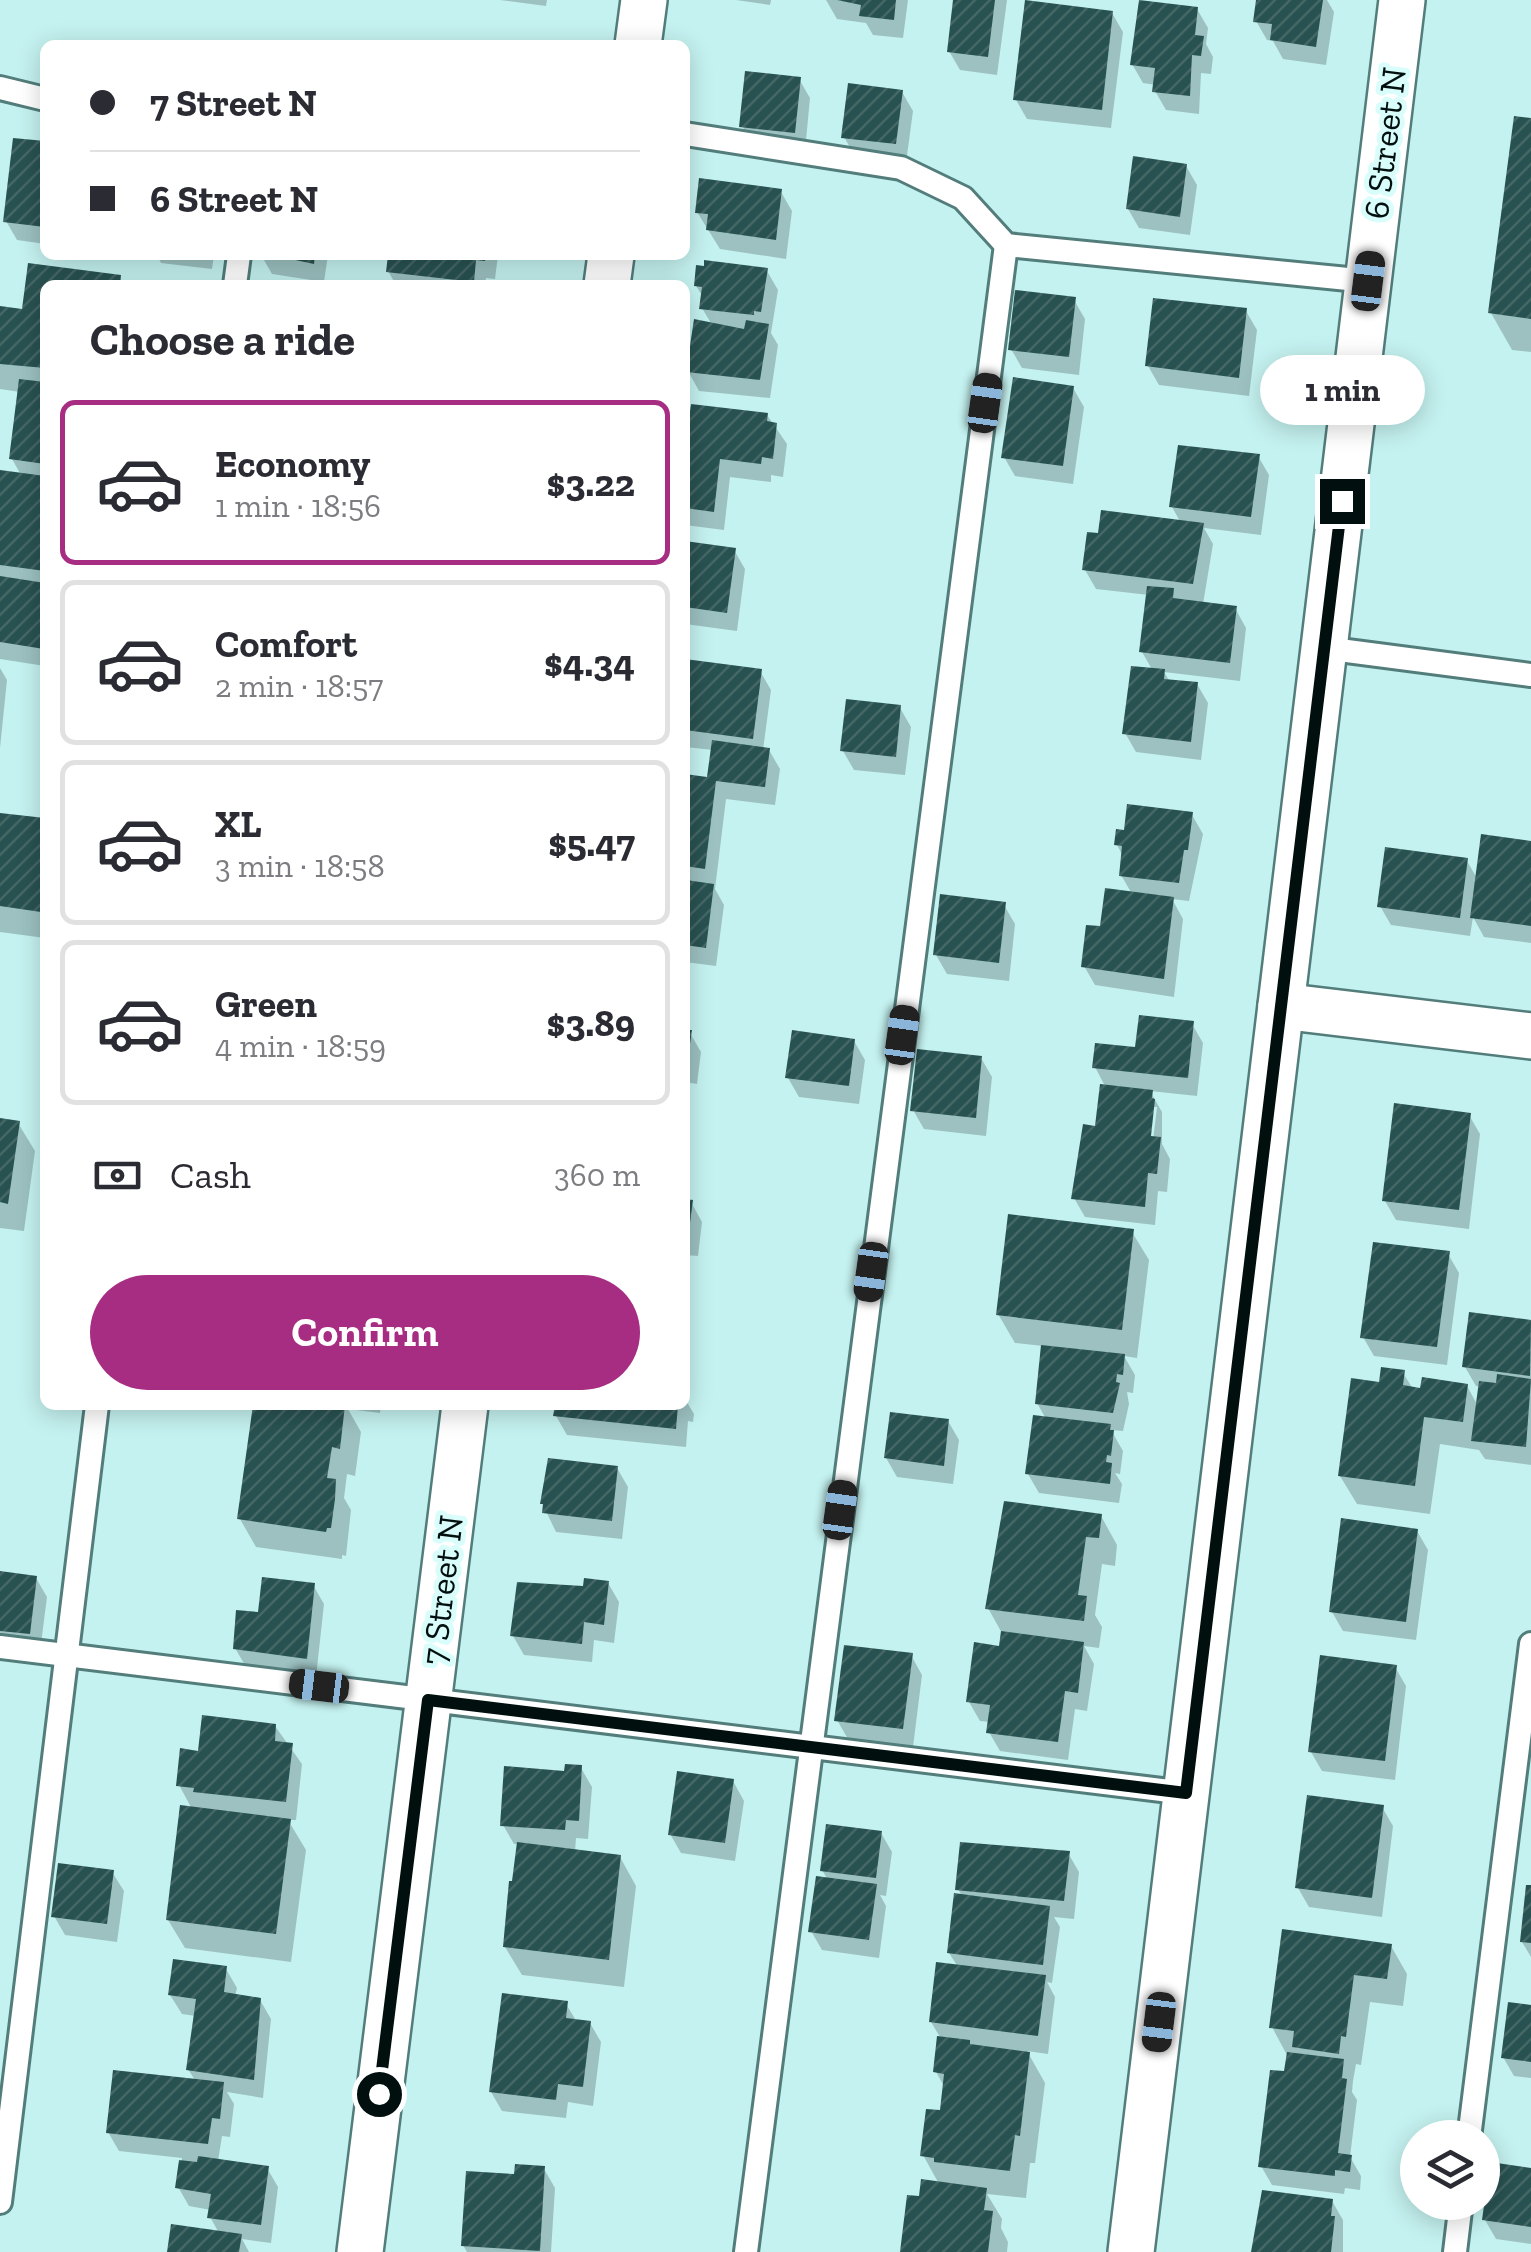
<!DOCTYPE html>
<meta charset="utf-8">
<style>
:root{--surface:#fff;--page:#f7f7f7;--text:#2b2b33;--muted:#7c7c81;--line:#e1e1e2;--accent:#a72d82}
body{margin:0;font-family:"Zilla Slab",serif;background:var(--page);color:var(--text);height:100vh;display:flex;flex-direction:column;font-size:38px;white-space:nowrap}
*{box-sizing:border-box;margin:0}
p{font-size:32px;color:var(--muted)}
.icon{flex:none;width:55px;height:55px;fill:none;stroke:currentColor;stroke-width:2;stroke-linecap:round;stroke-linejoin:round}
.map{position:relative;flex:1;overflow:hidden}
.panel{position:absolute;left:40px;top:280px;width:650px;height:1130px;display:flex;flex-direction:column;background:var(--surface);border-radius:15px;box-shadow:0 5px 25px #0003}
.panel>*{flex:none}
.guide{position:absolute;left:40px;top:40px;width:650px;height:220px;border-radius:15px;box-shadow:0 5px 25px #0003;display:grid;align-content:center;height:220px;padding:0 50px;background:var(--surface)}
.tools{position:absolute;left:1400px;top:2120px;display:grid;gap:20px}
.tools a{display:grid;place-items:center;width:100px;height:100px;border-radius:50%;background:var(--surface);box-shadow:0 5px 25px #0003;font-size:50px}
.end{position:absolute;width:45px;height:45px;margin:-22px;border:12px solid #01100f;background:#fff;box-shadow:0 0 0 5px #fff}
.from{border-radius:50%}
.bubble{position:absolute;height:70px;border-radius:35px;background:var(--surface);box-shadow:0 5px 25px #0003;font-size:32px;font-weight:700;line-height:70px;text-align:center}
.car{position:absolute;width:30px;height:60px;margin:-30px -15px;border-radius:12px;box-shadow:0 0 8px 2px #0007;background:linear-gradient(#222 24%,#8ab4d8 0 40%,#222 0 76%,#8ab4d8 0 86%,#222 0)}
.guide b{display:flex;align-items:center;gap:35px;height:95px;font-size:38px}
.guide b+b{border-top:2px solid var(--line)}
.guide i{width:25px;height:25px;background:var(--text)}
ul{padding:0;list-style:none}
li{display:flex;align-items:center;gap:30px;height:165px;margin:0 20px 15px;padding:0 30px;border:5px solid var(--line);border-radius:15px}
li div{flex:1}
li b{display:block;font-size:38px}
li em{font-style:normal;font-weight:700}
li.on{border-color:var(--accent)}
li>.icon{width:90px;height:90px;stroke-width:1.5}
h2{padding:0 50px;font-size:45px;line-height:120px}
.pay{display:flex;align-items:center;gap:25px;height:110px;padding:0 50px;font-size:38px}
.pay p{margin-inline-start:auto}
.cta{display:flex;gap:20px;margin-top:auto;padding:20px 50px}
.cta a{flex:1;height:115px;border-radius:60px;background:var(--accent);color:#fff;font-size:40px;font-weight:700;line-height:115px;text-align:center}
.map>svg:first-child{display:block}
.shadow{fill:#0003;fill-rule:evenodd}
.building{fill:url(#building-hatch)}
.lines{fill:none;stroke-linecap:round;stroke-linejoin:round}
.service-casing{stroke:#527d7b;stroke-width:28}
.minor-casing{stroke:#527d7b;stroke-width:50}
.service{stroke:#fff;stroke-width:22}
.minor{stroke:#fff;stroke-width:45}
.route{stroke:#01100f;stroke-width:12}
.labels{text-anchor:middle;stroke-width:10;stroke-linejoin:round;paint-order:stroke}
.street-label{font-size:35px;fill:#01100f;stroke:#d9fdfb}
</style>
<div class="map">
<svg width="1531" height="2252" viewBox="0 0 1531 2252">
<defs>
<pattern id="building-hatch" width="6" height="6" patternUnits="userSpaceOnUse" patternTransform="scale(2.5)"><rect width="6" height="6" fill="#285251"/><path d="M-1 1l2-2M0 6l6-6M5 7l2-2" fill="none" stroke="#446665"/></pattern>
</defs>
<rect width="100%" height="100%" fill="#c4f2f0"/>
<g class="shadow">
<polygon points="500,0 547,0 546,6"/>
<polygon points="736,0 771,0 770,5"/>
<polygon points="826,0 908,0 903,38 873,35 866,23 837,19"/>
<polygon points="956,0 1007,0 997,75 960,70 949,51"/>
<polygon points="1259,0 1327,0 1334,12 1326,65 1283,59 1273,41 1267,40 1256,21"/>
<polygon points="1197,9 1208,28 1206,44 1213,57 1211,74 1201,73 1199,114 1166,110 1155,91 1156,85 1143,83 1132,64"/>
<polygon points="1112,13 1123,32 1111,128 1027,119 1016,100"/>
<polygon points="799,79 810,98 805,151 753,145 742,126"/>
<polygon points="902,92 913,111 906,163 855,156 844,137"/>
<polygon points="1531,121 1531,352 1512,350 1491,313"/>
<polygon points="45,144 45,244 17,240 6,221"/>
<polygon points="1186,166 1197,185 1190,235 1139,228 1128,209"/>
<polygon points="781,192 792,211 786,259 720,249 697,212"/>
<polygon points="157,255 214,255 212,269 161,263"/>
<polygon points="261,255 328,255 324,282 272,274"/>
<polygon points="390,255 498,255 495,279 486,278 485,285 396,285 388,271"/>
<polygon points="30,266 119,277 124,285 45,285 45,666 0,659 0,473 21,475 12,459 20,392 0,389 0,309 24,312"/>
<polygon points="706,269 767,271 778,290 771,333 778,345 770,398 699,391 688,371 712,325 702,308 703,297 696,286"/>
<polygon points="1074,300 1085,319 1079,375 1022,368 1011,349"/>
<polygon points="1246,311 1257,330 1249,396 1159,385 1148,366"/>
<polygon points="1073,388 1084,407 1073,484 1015,476 1004,457"/>
<polygon points="767,415 787,444 783,477 771,475 771,482 730,477 724,530 685,525 685,452"/>
<polygon points="1258,456 1269,475 1261,535 1204,528 1213,544 1203,604 1235,608 1246,628 1240,681 1164,672 1170,682 1197,684 1208,703 1201,760 1136,752 1125,733 1153,671 1142,652 1149,595 1096,589 1085,570 1181,523 1172,507"/>
<polygon points="685,544 734,550 745,569 737,631 685,624"/>
<polygon points="0,668 7,680 0,748"/>
<polygon points="760,671 771,690 763,750 769,750 780,769 775,805 726,799 715,889 724,905 716,966 685,962 688,883 685,883 685,777 709,780 713,750 685,747 685,676"/>
<polygon points="900,708 911,727 905,775 854,770 843,751"/>
<polygon points="0,815 45,821 45,938 0,932"/>
<polygon points="1192,815 1203,834 1189,901 1172,899 1183,919 1174,997 1095,985 1084,966 1102,929 1132,894 1121,875 1123,856 1117,845"/>
<polygon points="1531,843 1531,943 1484,937 1473,917 1470,936 1391,925 1380,906 1467,861 1478,880"/>
<polygon points="1004,905 1015,924 1009,981 947,974 936,955"/>
<path d="M1192,1024L1203,1043L1197,1096L1150,1091L1162,1112V1144L1170,1159L1167,1192L1158,1191L1155,1225L1085,1217L1074,1198L1098,1128L1106,1088L1095,1067ZM1152,1107H1157L1152,1149L1147,1148Z"/>
<polygon points="685,1032 690,1033 701,1052 697,1084 685,1082"/>
<polygon points="854,1041 865,1060 859,1104 799,1097 788,1078"/>
<polygon points="981,1058 992,1077 986,1136 924,1129 913,1110"/>
<polygon points="1469,1115 1480,1134 1469,1229 1396,1220 1385,1201"/>
<polygon points="0,1120 18,1123 35,1151 24,1231 0,1228"/>
<polygon points="685,1140 688,1145 685,1175"/>
<polygon points="685,1202 691,1202 702,1222 698,1256 685,1255"/>
<polygon points="1132,1232 1149,1260 1137,1358 1124,1356 1135,1375 1133,1393 1127,1392 1129,1404 1123,1431 1111,1430 1123,1451 1120,1474 1115,1473 1122,1484 1119,1503 1039,1493 1028,1474 1046,1419 1037,1403 1043,1346 1015,1343 998,1314"/>
<polygon points="1448,1254 1459,1273 1447,1365 1374,1356 1363,1337"/>
<polygon points="1471,1315 1531,1323 1531,1465 1485,1459 1479,1450 1440,1444 1430,1514 1357,1504 1340,1476 1381,1385 1403,1373 1413,1389 1467,1386 1478,1406 1481,1387 1476,1386 1465,1367"/>
<polygon points="685,1399 694,1414 693,1422 688,1421 686,1447 567,1435 556,1416 557,1405 685,1405"/>
<polygon points="255,1405 381,1405 380,1413 348,1409 361,1432 355,1476 347,1474 344,1498 351,1510 346,1556 342,1555 342,1559 256,1547 240,1519"/>
<polygon points="948,1421 959,1440 953,1484 897,1477 886,1458"/>
<polygon points="617,1468 628,1487 622,1539 556,1532 542,1503"/>
<polygon points="1101,1516 1117,1545 1115,1566 1102,1564 1095,1615 1102,1627 1099,1648 1084,1646 1094,1664 1087,1711 1075,1709 1068,1760 1000,1751 989,1732 990,1722 980,1721 969,1702 1001,1649 1003,1635 988,1608"/>
<polygon points="1417,1531 1428,1550 1416,1640 1343,1631 1332,1612"/>
<polygon points="0,1574 36,1578 47,1597 40,1652 0,1648"/>
<polygon points="608,1583 619,1602 614,1643 594,1640 592,1662 524,1655 513,1636 585,1589"/>
<polygon points="313,1585 324,1604 316,1677 246,1667 235,1648 260,1615"/>
<polygon points="911,1655 922,1675 913,1747 848,1739 837,1720"/>
<polygon points="1395,1667 1406,1686 1395,1780 1322,1771 1311,1752"/>
<polygon points="275,1726 302,1764 296,1820 288,1820 306,1850 291,1962 185,1948 168,1920 192,1809 179,1785 200,1753"/>
<polygon points="581,1768 592,1787 588,1839 576,1838 575,1852 620,1857 636,1886 624,1987 522,1975 505,1947 519,1844 514,1844 503,1825 567,1773"/>
<polygon points="733,1781 744,1801 735,1861 681,1853 670,1834"/>
<polygon points="1382,1807 1393,1826 1382,1917 1309,1907 1298,1888"/>
<polygon points="881,1833 892,1852 886,1896 880,1895 886,1906 879,1958 822,1950 811,1931 828,1880 822,1870"/>
<polygon points="1068,1853 1079,1872 1074,1919 1054,1917 1060,1927 1052,1983 1047,1982 1055,1997 1048,2054 1027,2051 1045,2083 1035,2163 1030,2163 1026,2198 987,2194 1002,2219 1001,2228 1008,2242 1007,2252 902,2252 921,2199 939,2184 923,2155 942,2113 945,2088 936,2072 940,2037 931,2022 958,1967 949,1953 962,1896 958,1889"/>
<polygon points="112,1872 124,1891 117,1942 65,1935 54,1916"/>
<polygon points="1531,1888 1531,1957 1522,1942"/>
<polygon points="1391,1946 1407,1974 1403,2006 1370,2002 1361,2065 1356,2064 1353,2081 1352,2092 1357,2100 1350,2157 1361,2176 1360,2190 1345,2188 1344,2194 1272,2185 1261,2166 1288,2057 1272,2027"/>
<polygon points="226,1969 237,1988 235,1996 260,2000 271,2019 263,2098 227,2092 234,2104 230,2137 222,2136 218,2161 267,2168 278,2187 271,2243 242,2239 249,2252 170,2252 219,2233 210,2217 211,2210 189,2206 178,2187 182,2158 119,2151 108,2132 196,2082 188,2069 196,2016 182,2014 170,1995"/>
<polygon points="566,2004 577,2022 590,2023 601,2042 593,2106 568,2102 566,2118 502,2111 491,2092"/>
<polygon points="1531,2008 1531,2078 1514,2076 1503,2057"/>
<polygon points="544,2169 555,2188 551,2252 467,2252 463,2245 516,2177"/>
<polygon points="1531,2171 1531,2244 1496,2239 1485,2220"/>
<polygon points="1332,2201 1343,2220 1343,2252 1254,2252"/>
</g>
<g class="building">
<polygon points="837,0 896,0 894,20 859,16 861,5"/>
<polygon points="953,0 995,0 988,57 947,52"/>
<polygon points="1025,0 1113,11 1102,110 1013,100"/>
<polygon points="1139,0 1198,7 1195,35 1204,36 1201,56 1192,55 1190,96 1152,92 1155,68 1130,65"/>
<polygon points="1256,0 1323,0 1316,47 1270,40 1272,24 1253,22"/>
<polygon points="745,71 801,77 795,133 739,127"/>
<polygon points="848,83 903,90 896,144 841,138"/>
<polygon points="1514,116 1531,118 1531,319 1488,313"/>
<polygon points="13,138 45,141 45,227 3,222"/>
<polygon points="1133,156 1187,164 1180,217 1126,209"/>
<polygon points="699,178 782,189 776,240 706,230 708,214 695,213"/>
<polygon points="272,255 315,255 314,264"/>
<polygon points="388,255 486,255 485,261 476,260 474,282 386,272"/>
<polygon points="704,260 768,268 761,312 754,311 754,315 699,309 702,287 694,286 696,265 704,266"/>
<polygon points="28,263 121,275 120,285 45,285 45,368 0,364 0,306 22,309"/>
<polygon points="1015,290 1076,297 1069,357 1008,350"/>
<polygon points="1153,298 1247,308 1239,378 1145,366"/>
<polygon points="694,319 744,329 746,320 769,324 760,380 686,372"/>
<polygon points="1013,377 1074,386 1063,466 1001,458"/>
<polygon points="19,379 45,382 45,464 9,459"/>
<polygon points="691,404 768,413 767,421 777,423 773,459 762,457 761,464 720,459 714,512 685,508 685,449"/>
<polygon points="1178,445 1260,454 1251,517 1169,507"/>
<polygon points="0,470 45,476 45,571 0,565"/>
<polygon points="1101,510 1204,523 1193,584 1082,570 1087,532 1098,533"/>
<polygon points="685,541 736,548 727,613 685,607"/>
<polygon points="0,576 45,583 44,649 0,642"/>
<polygon points="1147,586 1174,588 1173,598 1237,606 1230,663 1139,652"/>
<polygon points="685,659 762,669 753,739 685,730"/>
<polygon points="1131,666 1165,669 1164,679 1198,682 1191,742 1122,734"/>
<polygon points="846,699 901,705 896,757 840,751"/>
<polygon points="712,740 770,748 765,787 716,781 705,869 685,866 685,774 707,777"/>
<polygon points="1127,804 1193,812 1188,850 1184,850 1179,883 1119,876 1122,846 1114,845 1116,829 1124,830"/>
<polygon points="0,813 45,818 45,880 41,912 0,906"/>
<polygon points="1481,834 1531,841 1531,926 1470,918"/>
<polygon points="1385,847 1468,858 1460,918 1377,907"/>
<polygon points="686,880 714,884 706,948 685,945"/>
<polygon points="1105,888 1174,897 1164,979 1081,967 1086,925 1100,926"/>
<polygon points="940,894 1006,902 999,963 933,955"/>
<polygon points="1139,1015 1194,1021 1188,1078 1092,1068 1095,1043 1135,1047"/>
<polygon points="685,1030 692,1030 687,1065 685,1065"/>
<polygon points="792,1030 855,1039 849,1086 785,1078"/>
<polygon points="917,1049 982,1056 976,1118 910,1111"/>
<polygon points="1100,1084 1153,1090 1152,1098 1155,1099 1151,1136 1161,1137 1157,1174 1148,1173 1145,1207 1071,1199 1083,1124 1095,1126"/>
<polygon points="1394,1103 1471,1113 1459,1210 1382,1201"/>
<polygon points="0,1118 20,1121 8,1204 0,1202"/>
<polygon points="685,1199 693,1200 688,1238 685,1238"/>
<polygon points="1008,1214 1134,1229 1122,1330 996,1315"/>
<polygon points="1373,1242 1450,1251 1437,1347 1360,1338"/>
<polygon points="1469,1312 1531,1320 1530,1376 1462,1367"/>
<polygon points="1041,1345 1125,1354 1123,1375 1117,1374 1116,1382 1120,1383 1113,1413 1035,1404"/>
<polygon points="1381,1367 1405,1370 1403,1385 1420,1388 1422,1377 1468,1384 1463,1422 1424,1417 1415,1486 1338,1476 1351,1378 1379,1382"/>
<polygon points="1497,1374 1531,1379 1526,1447 1471,1441 1479,1381 1496,1383"/>
<polygon points="253,1405 345,1405 340,1449 332,1447 327,1478 336,1479 335,1499 331,1528 327,1528 326,1532 237,1519"/>
<polygon points="555,1405 678,1405 676,1429 553,1416"/>
<polygon points="890,1412 949,1419 944,1466 884,1458"/>
<polygon points="1033,1415 1111,1424 1110,1430 1114,1430 1111,1456 1107,1455 1106,1462 1112,1463 1110,1484 1025,1474"/>
<polygon points="548,1458 618,1466 612,1521 542,1513 543,1504 540,1504"/>
<polygon points="1004,1501 1102,1514 1099,1538 1086,1537 1078,1595 1087,1596 1084,1621 985,1609"/>
<polygon points="1341,1518 1418,1529 1406,1622 1329,1612"/>
<polygon points="0,1571 37,1576 30,1634 0,1631"/>
<polygon points="262,1577 315,1583 307,1659 233,1649 236,1610 258,1612"/>
<polygon points="584,1578 609,1581 604,1625 584,1622 582,1644 510,1636 517,1582 583,1586"/>
<polygon points="1001,1631 1084,1642 1078,1693 1065,1691 1058,1742 986,1733 990,1705 966,1702 974,1642 999,1646"/>
<polygon points="844,1645 913,1653 903,1729 834,1721"/>
<polygon points="1320,1655 1397,1665 1385,1761 1308,1752"/>
<polygon points="202,1715 276,1724 275,1741 293,1743 286,1802 193,1792 194,1788 176,1786 180,1748 198,1751"/>
<polygon points="565,1764 582,1765 579,1821 566,1820 565,1830 500,1826 504,1766 564,1771"/>
<polygon points="677,1771 734,1779 725,1843 668,1835"/>
<polygon points="1307,1795 1384,1805 1372,1898 1295,1888"/>
<polygon points="180,1805 291,1819 276,1934 166,1920"/>
<polygon points="826,1824 882,1831 876,1878 820,1871"/>
<polygon points="517,1842 621,1855 609,1960 503,1947 509,1881 512,1881"/>
<polygon points="960,1842 1070,1851 1064,1901 955,1890"/>
<polygon points="58,1863 114,1870 107,1924 51,1917"/>
<polygon points="816,1876 877,1884 869,1940 808,1932"/>
<polygon points="1526,1885 1531,1885 1531,1943 1520,1942"/>
<polygon points="954,1893 1050,1906 1043,1965 947,1953"/>
<polygon points="1282,1929 1392,1944 1387,1979 1354,1975 1346,2037 1341,2036 1339,2054 1292,2047 1294,2031 1269,2028"/>
<polygon points="173,1959 227,1966 224,1992 261,1998 254,2080 186,2070 196,1999 168,1995"/>
<polygon points="936,1962 1046,1975 1038,2036 929,2022"/>
<polygon points="502,1993 568,2001 566,2018 591,2021 583,2087 558,2084 556,2100 489,2092"/>
<polygon points="1508,2002 1531,2005 1531,2062 1501,2058"/>
<polygon points="937,2036 970,2040 970,2044 1030,2052 1020,2136 1015,2135 1010,2171 934,2162 934,2158 920,2156 926,2109 940,2110 944,2074 933,2072"/>
<polygon points="1287,2052 1344,2059 1342,2078 1347,2079 1338,2153 1352,2155 1350,2172 1335,2170 1335,2176 1258,2167 1270,2070 1284,2071"/>
<polygon points="113,2070 224,2082 220,2119 212,2118 208,2144 106,2133"/>
<polygon points="198,2156 269,2166 261,2225 207,2218 211,2194 175,2188 179,2160 197,2162"/>
<polygon points="1490,2162 1531,2168 1531,2227 1482,2220"/>
<polygon points="515,2164 545,2166 540,2251 461,2246 466,2171 514,2174"/>
<polygon points="921,2179 987,2188 984,2210 993,2211 988,2252 900,2252 907,2195 919,2196"/>
<polygon points="1262,2190 1333,2199 1331,2216 1335,2216 1331,2252 1251,2252"/>
<polygon points="171,2224 242,2234 239,2252 167,2252"/>
</g>
<g class="lines">
<g class="service-casing">
<g id="service">
<polyline points="0,88 45,99"/>
<polyline points="685,134 901,168 963,198 1006,245 1368,281"/>
<polyline points="235,285 239,255"/>
<polyline points="1324,648 1531,675"/>
<polyline points="0,1647 1186,1793"/>
<polyline points="1469,2138 1531,1644"/>
<polyline points="0,2202 97,1405"/>
<polyline points="746,2252 1006,245"/>
<polyline points="1455,2252 1461,2202"/>
</g>
</g>
<g class="minor-casing">
<g id="minor">
<polyline points="638,45 644,0"/>
<polyline points="607,285 611,255"/>
<polyline points="1281,1006 1531,1036"/>
<polyline points="360,2252 465,1405"/>
<polyline points="1131,2252 1402,0"/>
</g>
</g>
<use href="#service" class="service"/>
<use href="#minor" class="minor"/>
</g>
<g class="lines">
<polyline class="route" points="379,2094 428,1700 1186,1793 1342,501"/>
</g>
<g class="labels">
<g class="street-label">
<text transform="translate(1385 143) rotate(-83)" y="12">6 Street N</text>
<text transform="translate(442 1590) rotate(-83)" y="12">7 Street N</text>
</g>
</g>
</svg>
<div class="tools">
<a><svg class="icon" aria-label="layers" viewBox="0 0 24 24"><path d="M12 4l9 5-9 5-9-5zM3 14l9 5 9-5"/></svg></a>
</div>
<i class="end from" style="left:379px;top:2094px"></i>
<i class="end" style="left:1342px;top:501px"></i>
<div class="bubble" style="left:1260px;top:355px;width:165px">1 min</div>
<i class="car" style="left:1368px;top:281px;rotate:7deg"></i>
<i class="car" style="left:985px;top:403px;rotate:8deg"></i>
<i class="car" style="left:902px;top:1035px;rotate:8deg"></i>
<i class="car" style="left:871px;top:1272px;rotate:188deg"></i>
<i class="car" style="left:840px;top:1510px;rotate:8deg"></i>
<i class="car" style="left:319px;top:1686px;rotate:277deg"></i>
<i class="car" style="left:1159px;top:2022px;rotate:187deg"></i>
<div class="guide">
<b><i class="from"></i>7 Street N</b>
<b><i></i>6 Street N</b>
</div>
<section class="panel">
<h2>Choose a ride</h2>
<ul>
<li class="on"><svg class="icon" aria-label="car" viewBox="0 0 24 24"><path d="M5 17H2v-5l4-1 3-4h7l3 4 3 1v5h-3M9 17h6M6 11h13"/><circle cx="7" cy="17" r="2"/><circle cx="17" cy="17" r="2"/></svg><div><b>Economy</b><p>1 min · 18:56</p></div><em>$3.22</em></li>
<li><svg class="icon" aria-label="car" viewBox="0 0 24 24"><path d="M5 17H2v-5l4-1 3-4h7l3 4 3 1v5h-3M9 17h6M6 11h13"/><circle cx="7" cy="17" r="2"/><circle cx="17" cy="17" r="2"/></svg><div><b>Comfort</b><p>2 min · 18:57</p></div><em>$4.34</em></li>
<li><svg class="icon" aria-label="car" viewBox="0 0 24 24"><path d="M5 17H2v-5l4-1 3-4h7l3 4 3 1v5h-3M9 17h6M6 11h13"/><circle cx="7" cy="17" r="2"/><circle cx="17" cy="17" r="2"/></svg><div><b>XL</b><p>3 min · 18:58</p></div><em>$5.47</em></li>
<li><svg class="icon" aria-label="car" viewBox="0 0 24 24"><path d="M5 17H2v-5l4-1 3-4h7l3 4 3 1v5h-3M9 17h6M6 11h13"/><circle cx="7" cy="17" r="2"/><circle cx="17" cy="17" r="2"/></svg><div><b>Green</b><p>4 min · 18:59</p></div><em>$3.89</em></li>
</ul>
<div class="pay"><svg class="icon" aria-label="cash" viewBox="0 0 24 24"><path d="M3 7h18v10H3z"/><circle cx="12" cy="12" r="2"/></svg>Cash<p>360 m</p></div>
<div class="cta"><a>Confirm</a></div>
</section>
</div>
